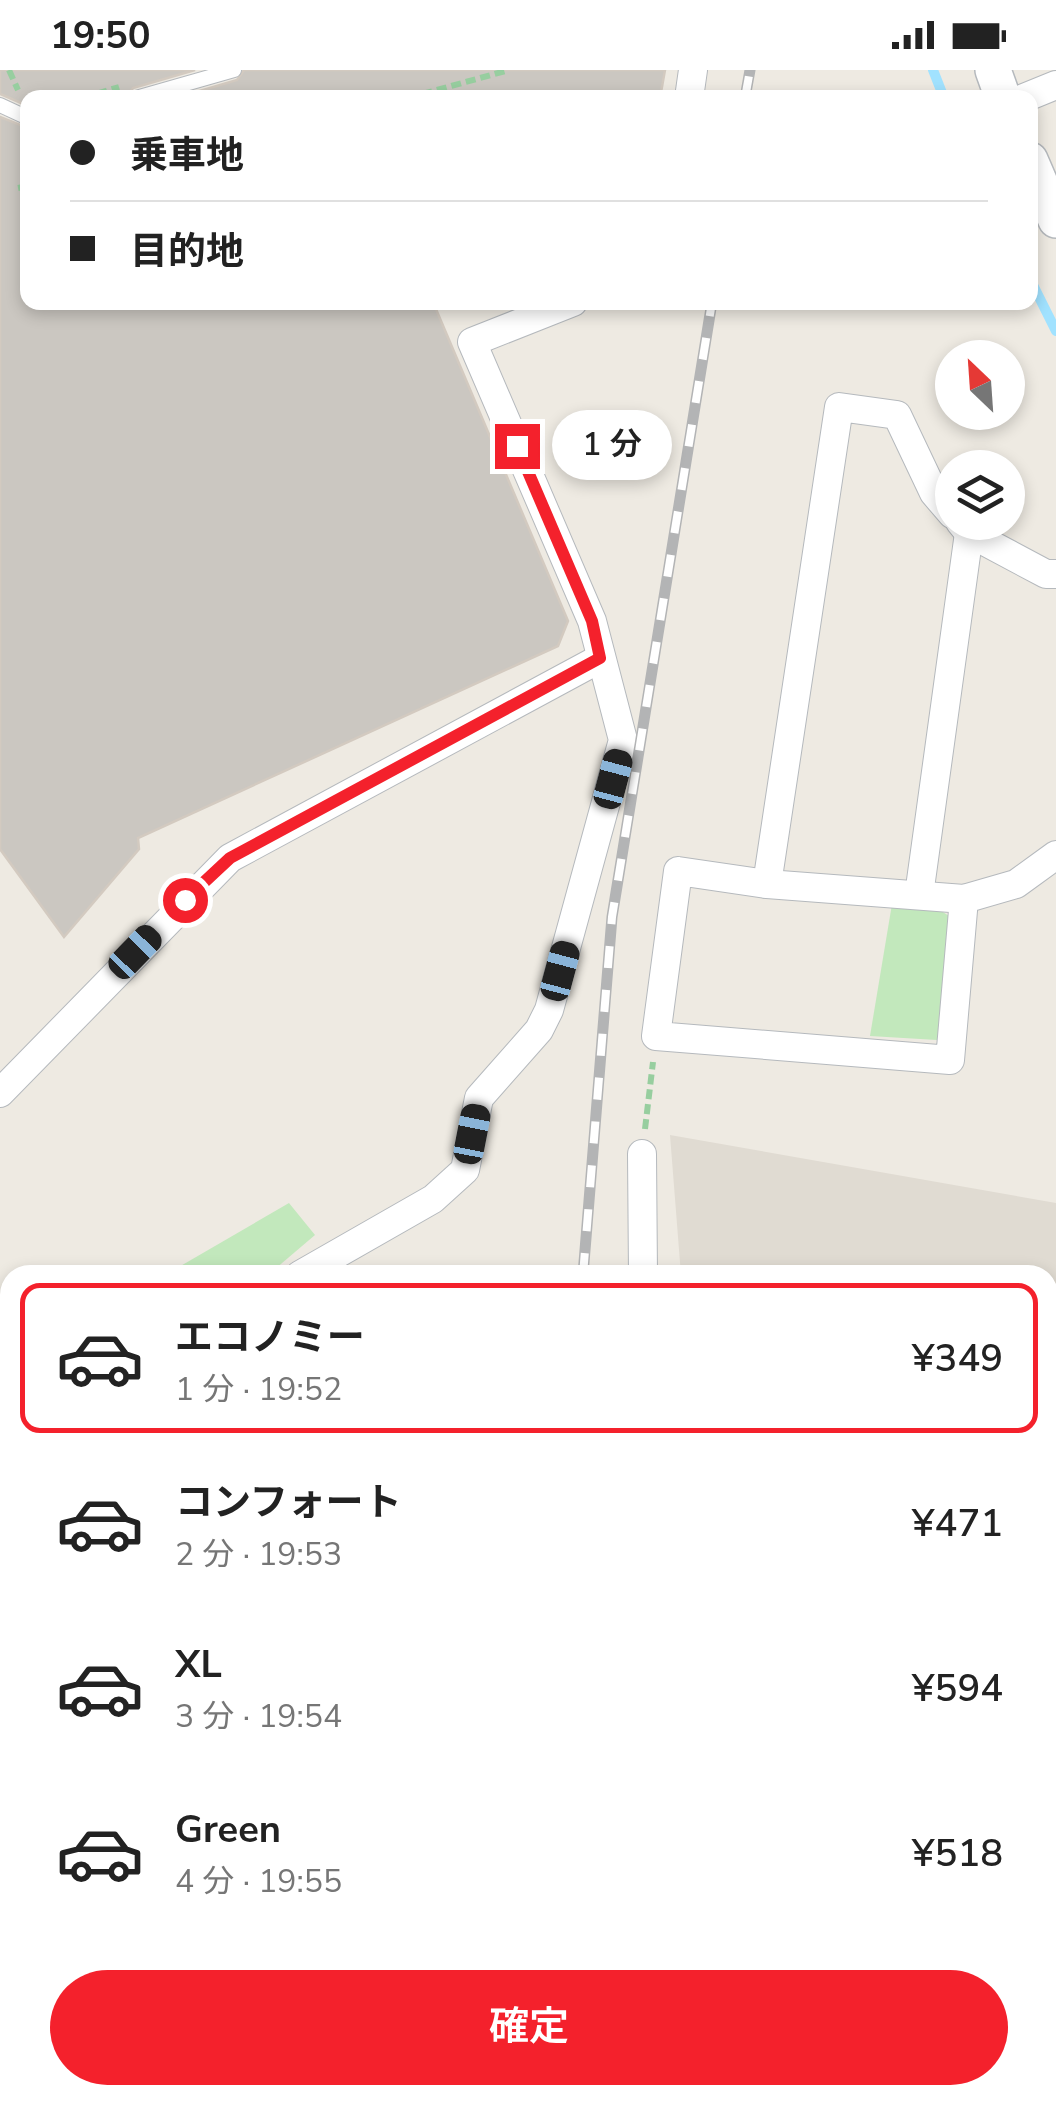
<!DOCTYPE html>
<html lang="ja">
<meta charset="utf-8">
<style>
:root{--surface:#fff;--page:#f6f6f6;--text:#222;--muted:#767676;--line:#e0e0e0;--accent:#f4212c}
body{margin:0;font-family:"Nunito Sans","Noto Sans JP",sans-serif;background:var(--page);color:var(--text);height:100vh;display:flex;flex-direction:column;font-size:38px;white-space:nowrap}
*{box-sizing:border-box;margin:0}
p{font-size:32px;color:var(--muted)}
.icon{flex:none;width:55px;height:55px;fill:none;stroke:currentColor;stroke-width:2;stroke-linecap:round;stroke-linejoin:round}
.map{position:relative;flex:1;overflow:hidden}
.details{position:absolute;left:0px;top:1195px;width:1058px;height:840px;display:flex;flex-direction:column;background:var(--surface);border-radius:30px 30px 0 0;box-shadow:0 5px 15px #0003}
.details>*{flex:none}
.guide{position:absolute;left:20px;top:20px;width:1018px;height:220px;border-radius:20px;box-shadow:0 5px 15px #0003;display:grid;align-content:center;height:220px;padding:0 50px;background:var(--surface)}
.needle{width:65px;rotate:335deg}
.controls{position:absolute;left:935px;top:270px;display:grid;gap:20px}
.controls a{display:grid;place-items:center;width:90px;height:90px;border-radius:50%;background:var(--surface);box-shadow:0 5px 15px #0003;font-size:50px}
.end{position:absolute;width:45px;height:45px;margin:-22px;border:12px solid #f4212c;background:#fff;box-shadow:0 0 0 5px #fff}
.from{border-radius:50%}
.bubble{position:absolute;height:70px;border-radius:35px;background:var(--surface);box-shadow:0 5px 15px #0003;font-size:32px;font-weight:600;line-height:70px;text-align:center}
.car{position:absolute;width:30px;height:60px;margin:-30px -15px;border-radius:12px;box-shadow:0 0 8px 2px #0007;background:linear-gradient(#222 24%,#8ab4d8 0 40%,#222 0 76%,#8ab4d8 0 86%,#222 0)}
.guide b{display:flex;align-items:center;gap:35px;height:95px;font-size:38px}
.guide b+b{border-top:2px solid var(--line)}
.guide i{width:25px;height:25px;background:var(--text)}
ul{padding:18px 0 0;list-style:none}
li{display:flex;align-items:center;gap:30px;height:150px;margin:0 20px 15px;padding:0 30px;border:5px solid transparent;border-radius:20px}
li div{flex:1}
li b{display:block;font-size:38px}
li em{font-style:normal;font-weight:600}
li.current{border-color:var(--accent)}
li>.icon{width:90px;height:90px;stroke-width:1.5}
.action{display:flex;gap:20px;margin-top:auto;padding:20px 50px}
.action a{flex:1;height:115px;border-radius:60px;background:var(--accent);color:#fff;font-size:40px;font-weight:600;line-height:115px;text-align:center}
.status{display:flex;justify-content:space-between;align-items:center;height:70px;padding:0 50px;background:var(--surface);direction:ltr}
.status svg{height:28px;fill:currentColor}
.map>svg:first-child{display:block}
.education{fill:#e0dbd2}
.green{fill:#c2e8bc}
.water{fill:#a1e2ff}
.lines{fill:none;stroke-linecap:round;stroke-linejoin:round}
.stream{stroke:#a1e2ff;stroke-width:10}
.building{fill:#cbc7c1;stroke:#d3cac0;stroke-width:2.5}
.minor-tunnel{stroke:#c9c8c2;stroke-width:28;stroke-dasharray:28 14;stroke-linecap:butt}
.service-casing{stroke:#b5b9bd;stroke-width:16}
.minor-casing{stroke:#b5b9bd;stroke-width:30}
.tertiary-casing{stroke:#b5b9bd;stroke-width:38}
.trunk-casing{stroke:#f08600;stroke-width:50}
.path{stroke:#97ce9f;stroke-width:6;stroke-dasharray:10 5;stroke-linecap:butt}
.service{stroke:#fff;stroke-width:14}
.minor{stroke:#fff;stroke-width:28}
.tertiary{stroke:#fff;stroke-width:35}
.trunk{stroke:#ffdb97;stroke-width:48}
.rail-casing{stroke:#b3b4b5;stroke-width:11}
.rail{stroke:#fff;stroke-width:8;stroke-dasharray:22;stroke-linecap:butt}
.route{stroke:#f4212c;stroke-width:12}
</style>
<div class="status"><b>19:50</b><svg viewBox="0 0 49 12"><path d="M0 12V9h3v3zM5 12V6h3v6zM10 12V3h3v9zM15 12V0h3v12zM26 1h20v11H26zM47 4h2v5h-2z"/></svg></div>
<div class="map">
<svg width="1056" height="2035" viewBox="0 0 1056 2035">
<rect width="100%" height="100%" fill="#eeeae2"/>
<polygon class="education" points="670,1065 1056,1133 1056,1456 1048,1457 1048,1205 681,1205"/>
<g class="green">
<polygon points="892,834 938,839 949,846 942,964 937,970 870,966"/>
<polygon points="289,1133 315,1165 268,1205 165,1205"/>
</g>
<polygon class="water" points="1056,1503 1056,2035 850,2035 847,2025 1048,2025 1048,1504"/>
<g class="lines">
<g class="stream">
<polyline points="933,0 944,28"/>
<polyline points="1030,209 1056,261"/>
</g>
</g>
<g class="building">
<polygon points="0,0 195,0 133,18 126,28 28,28 28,36 0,24"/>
<polygon points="244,0 665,0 660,28 176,28 237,10"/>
<polygon points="0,47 28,58 28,232 433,232 568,551 558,576 138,768 139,779 64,867 0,779"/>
</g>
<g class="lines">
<polyline class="minor-tunnel" points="0,1602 10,1606"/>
<g class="service-casing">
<g id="service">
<polyline points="136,28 234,0"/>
<polyline points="0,35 28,48"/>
</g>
</g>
<g class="minor-casing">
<g id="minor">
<polyline points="689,28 693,0"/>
<polyline points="1024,28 1056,15"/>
<polyline points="960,452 969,463 1046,504 1056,504"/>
<polyline points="767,814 839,337 897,345 934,423 952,444"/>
<polyline points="919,825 969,463"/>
<polyline points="964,829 950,990 656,966 678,801 767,814 964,829 1016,814 1056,785"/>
<polyline points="0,1023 230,788 601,588"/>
<polyline points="642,1084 643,1205"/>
<polyline points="300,1205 433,1129 465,1100 479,1028 539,960 549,940 623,670 592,551 472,272 573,232"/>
<polyline points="1048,1481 1056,1480"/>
<polyline points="231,2025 237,2035"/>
<polyline points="779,2025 780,2035"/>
<polyline points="549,2035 549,2025"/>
</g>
</g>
<g class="tertiary-casing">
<g id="tertiary">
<polyline points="993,0 1003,28"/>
<polyline points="1030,90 1056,150"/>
</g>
</g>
<g class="trunk-casing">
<g id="trunk">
<polyline points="0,1769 10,1799"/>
<polyline points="0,1932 10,1962"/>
<polyline points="32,2025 35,2035"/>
<polyline points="87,2025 90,2035"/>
</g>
</g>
<g class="path">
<polyline points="9,0 18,20"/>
<polyline points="83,28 119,17"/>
<polyline points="408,28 509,0"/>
<polyline points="18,118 28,116"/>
<polyline points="645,1059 653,992"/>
</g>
<use href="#service" class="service"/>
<use href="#minor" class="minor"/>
<use href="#tertiary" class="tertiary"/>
<use href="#trunk" class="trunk"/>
<g class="rail-casing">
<g id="rail">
<polyline points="745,28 750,0"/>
<polyline points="583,1205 612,847 712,232"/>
<polyline points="476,2035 478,2025"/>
</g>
</g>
<use href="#rail" class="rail"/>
</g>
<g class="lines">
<polyline class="route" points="185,830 230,788 600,588 592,551 517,376"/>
</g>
</svg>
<div class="controls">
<a><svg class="needle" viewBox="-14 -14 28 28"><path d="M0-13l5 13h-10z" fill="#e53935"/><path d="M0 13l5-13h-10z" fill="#767676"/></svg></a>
<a><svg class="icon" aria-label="layers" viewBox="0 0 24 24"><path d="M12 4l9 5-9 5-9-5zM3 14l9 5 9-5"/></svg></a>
</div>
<i class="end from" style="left:185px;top:830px"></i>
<i class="end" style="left:517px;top:376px"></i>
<div class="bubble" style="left:552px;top:340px;width:120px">1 分</div>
<i class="car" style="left:613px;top:709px;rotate:15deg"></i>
<i class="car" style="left:135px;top:882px;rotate:44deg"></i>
<i class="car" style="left:560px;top:901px;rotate:15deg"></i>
<i class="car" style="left:472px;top:1064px;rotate:11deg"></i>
<div class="guide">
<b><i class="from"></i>乗車地</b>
<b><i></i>目的地</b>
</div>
<section class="details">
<ul>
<li class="current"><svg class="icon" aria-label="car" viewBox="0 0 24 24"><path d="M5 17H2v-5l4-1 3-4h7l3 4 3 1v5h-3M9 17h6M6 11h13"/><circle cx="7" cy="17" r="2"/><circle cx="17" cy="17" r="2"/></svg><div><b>エコノミー</b><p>1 分 · 19:52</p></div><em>¥349</em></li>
<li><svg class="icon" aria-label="car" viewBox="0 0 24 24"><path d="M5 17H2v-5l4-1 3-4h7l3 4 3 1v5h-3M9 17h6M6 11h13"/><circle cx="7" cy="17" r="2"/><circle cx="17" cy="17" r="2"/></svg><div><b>コンフォート</b><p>2 分 · 19:53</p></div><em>¥471</em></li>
<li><svg class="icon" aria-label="car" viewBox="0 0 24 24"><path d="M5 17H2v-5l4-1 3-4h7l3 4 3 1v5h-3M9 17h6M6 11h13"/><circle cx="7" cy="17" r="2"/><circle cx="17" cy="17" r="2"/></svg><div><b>XL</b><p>3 分 · 19:54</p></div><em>¥594</em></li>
<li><svg class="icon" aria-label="car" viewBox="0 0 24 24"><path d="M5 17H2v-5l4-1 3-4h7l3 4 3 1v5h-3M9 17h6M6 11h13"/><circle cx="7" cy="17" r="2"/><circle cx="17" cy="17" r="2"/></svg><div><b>Green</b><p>4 分 · 19:55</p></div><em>¥518</em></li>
</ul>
<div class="action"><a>確定</a></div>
</section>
</div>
